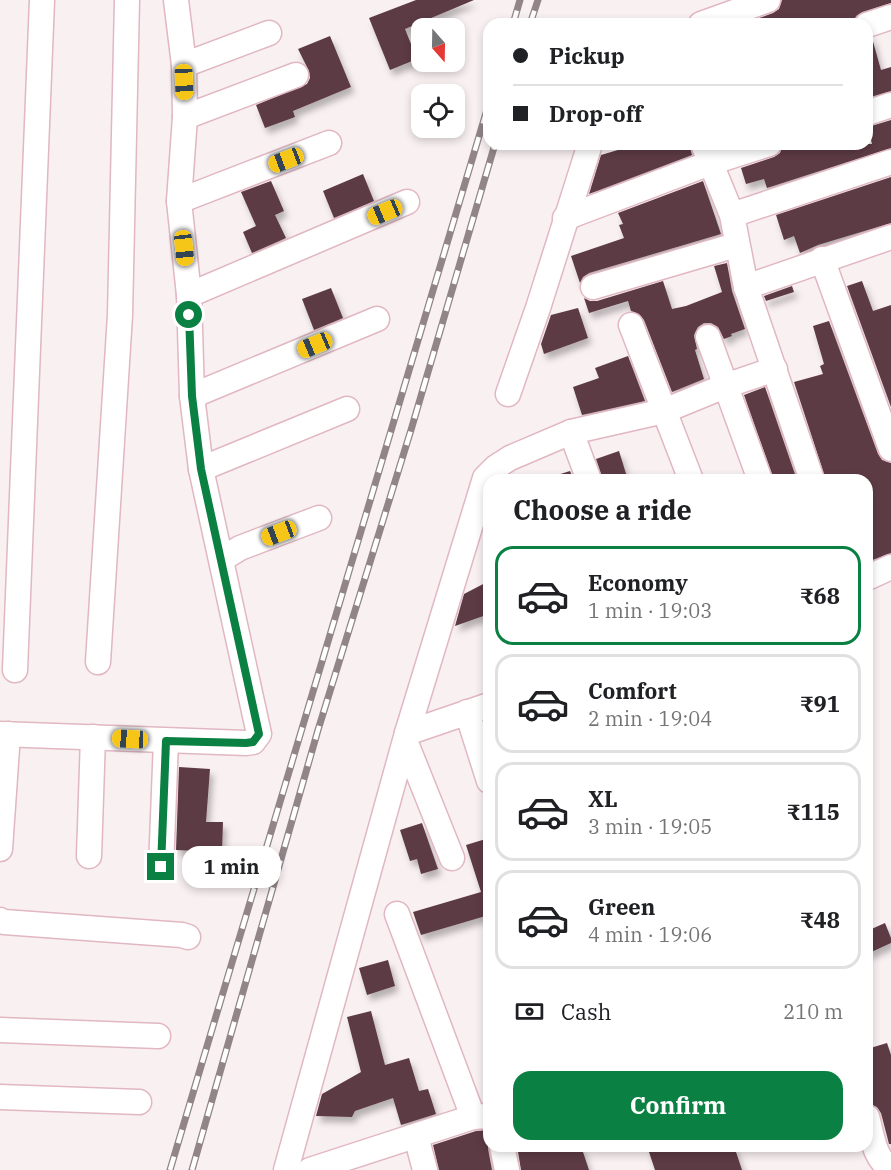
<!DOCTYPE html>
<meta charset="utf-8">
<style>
:root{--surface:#fff;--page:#f2f2f2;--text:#202124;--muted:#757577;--line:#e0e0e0;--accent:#0b8043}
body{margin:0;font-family:"IBM Plex Serif",serif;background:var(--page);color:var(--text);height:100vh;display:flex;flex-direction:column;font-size:22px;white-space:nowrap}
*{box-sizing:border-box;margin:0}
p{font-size:20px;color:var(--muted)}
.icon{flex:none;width:33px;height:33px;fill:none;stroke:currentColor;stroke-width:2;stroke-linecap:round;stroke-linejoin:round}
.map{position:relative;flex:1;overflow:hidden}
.details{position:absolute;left:483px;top:474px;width:390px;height:678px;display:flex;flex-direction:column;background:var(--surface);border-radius:18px;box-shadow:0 3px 9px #0003}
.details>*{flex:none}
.top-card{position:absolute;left:483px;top:18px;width:390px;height:132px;border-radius:18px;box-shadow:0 3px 9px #0003;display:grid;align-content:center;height:132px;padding:0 30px;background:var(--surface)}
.needle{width:39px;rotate:160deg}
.fabs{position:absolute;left:411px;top:18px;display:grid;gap:12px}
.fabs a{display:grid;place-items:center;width:54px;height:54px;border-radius:12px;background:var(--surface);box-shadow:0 3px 9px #0003;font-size:30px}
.end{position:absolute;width:27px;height:27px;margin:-14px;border:8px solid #0b8043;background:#fff;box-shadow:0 0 0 3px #fff}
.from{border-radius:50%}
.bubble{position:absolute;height:42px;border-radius:18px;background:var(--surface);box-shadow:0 3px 9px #0003;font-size:20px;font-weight:700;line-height:42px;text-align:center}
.car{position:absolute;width:18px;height:36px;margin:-18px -9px;border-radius:8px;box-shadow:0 0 4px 2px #0007;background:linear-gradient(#f5c518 24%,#345 0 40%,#f5c518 0 76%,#345 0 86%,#f5c518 0)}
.top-card b{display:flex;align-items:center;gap:21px;height:57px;font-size:22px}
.top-card b+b{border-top:2px solid var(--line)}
.top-card i{width:15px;height:15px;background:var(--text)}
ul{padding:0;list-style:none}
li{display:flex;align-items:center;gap:18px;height:99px;margin:0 12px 9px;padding:0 18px;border:3px solid var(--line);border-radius:18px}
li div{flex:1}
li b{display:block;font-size:22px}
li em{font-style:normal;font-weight:700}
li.selected{border-color:var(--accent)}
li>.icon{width:54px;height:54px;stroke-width:1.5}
h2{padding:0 30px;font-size:27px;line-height:72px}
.pay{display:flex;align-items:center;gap:15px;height:66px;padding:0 30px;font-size:22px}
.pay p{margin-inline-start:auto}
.primary-button{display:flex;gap:12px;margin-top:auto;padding:12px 30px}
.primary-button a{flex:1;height:69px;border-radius:18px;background:var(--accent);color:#fff;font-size:24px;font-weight:700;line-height:69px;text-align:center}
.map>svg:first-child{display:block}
.building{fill:#5d3b45;filter:url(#shadow)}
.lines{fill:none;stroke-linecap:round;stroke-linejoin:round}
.minor-casing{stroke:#e1b7c2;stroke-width:27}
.minor{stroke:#fff;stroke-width:24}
.rail-casing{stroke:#918588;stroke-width:7}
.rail{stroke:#fff;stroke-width:4.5;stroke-dasharray:14;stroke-linecap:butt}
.route{stroke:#0b8043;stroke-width:8}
</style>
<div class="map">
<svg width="891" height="1170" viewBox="0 0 891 1170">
<defs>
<filter id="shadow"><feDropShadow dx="3.5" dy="6" stdDeviation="3" flood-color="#0004"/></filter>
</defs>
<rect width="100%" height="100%" fill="#f9f0f2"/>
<g class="building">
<polygon points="416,0 474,0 405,29 417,59 390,70 369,18"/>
<polygon points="782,0 891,0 891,3 862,12 856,16 853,24 743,24 773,13 779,9"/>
<polygon points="330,36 351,87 293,111 295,117 265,128 256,105 307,84 310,78 309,71 298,49"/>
<polygon points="872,38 881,70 891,67 891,91 867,98 867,39"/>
<polygon points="891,120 891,148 767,188 764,179 746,184 741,168 774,157 780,153 783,144 872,144 868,127"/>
<polygon points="638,144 689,144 692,155 589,194 601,155"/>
<polygon points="363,174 374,201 334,218 323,191"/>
<polygon points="891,177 891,223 818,245 800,253 794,236 784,240 776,215"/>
<polygon points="271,181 284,211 275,215 286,238 252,253 243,232 256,226 241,192"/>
<polygon points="703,181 721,234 589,273 583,277 580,283 571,256 624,238 619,225 623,224 618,213"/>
<polygon points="727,263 732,291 745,329 731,334 732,336 724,339 718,327 711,323 704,323 698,327 694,335 697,349 695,350 704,379 672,392 644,320 639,314 631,311 628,301 589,313 584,298 590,301 597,301 663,281 672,309 686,306 722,292 714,266"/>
<polygon points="862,281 873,311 891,305 891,407 847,286"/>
<polygon points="792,286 794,292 766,301 764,296"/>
<polygon points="331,288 343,318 314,330 302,299"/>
<polygon points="578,308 588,338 544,354 541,344 551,315"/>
<polygon points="829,321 878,454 882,460 891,463 891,553 867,562 867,480 826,480 794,382 823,374 820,366 824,364 813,326"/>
<polygon points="628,356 645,401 582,415 573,387 599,378 595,368"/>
<polygon points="765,387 797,480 774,480 744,395"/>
<polygon points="619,451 628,480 603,480 596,459"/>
<polygon points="570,471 574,480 555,480 554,476"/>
<polygon points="489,581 489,614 455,626 464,594"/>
<polygon points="179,767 210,769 206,822 223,822 222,852 176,850"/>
<polygon points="422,823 438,869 421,874 417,859 410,861 400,830"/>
<polygon points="489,838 489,915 421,935 413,912 481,892 466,845"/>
<polygon points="885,923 891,938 891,943 867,954 867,931"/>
<polygon points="388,960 395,986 367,995 359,968"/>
<polygon points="371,1011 385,1065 409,1058 419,1091 428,1089 436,1114 401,1125 393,1098 355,1111 352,1117 316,1116 322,1094 361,1072 347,1017"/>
<polygon points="887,1043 891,1055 891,1144 889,1144 881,1113 877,1107 867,1103 867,1049"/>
<polygon points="489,1130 488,1149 492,1170 439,1170 433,1145 476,1131"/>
<polygon points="517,1146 581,1146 589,1170 521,1170"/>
<polygon points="647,1146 734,1146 742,1170 655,1170"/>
</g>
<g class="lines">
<g class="minor-casing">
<g id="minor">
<polyline points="701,24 768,0"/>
<polyline points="867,25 891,17"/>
<polyline points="184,65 269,33"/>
<polyline points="867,113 891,105"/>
<polyline points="185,117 296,75"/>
<polyline points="703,144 732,215 746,287 812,480"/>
<polyline points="179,201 329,143"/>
<polyline points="732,215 891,162"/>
<polyline points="565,218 710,163 769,144"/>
<polyline points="822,259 891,449"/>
<polyline points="593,287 736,245"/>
<polyline points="746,287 891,237"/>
<polyline points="189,295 407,202"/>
<polyline points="631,325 691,480"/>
<polyline points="708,337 760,480"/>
<polyline points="508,394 538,308 590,144"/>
<polyline points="192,396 377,319"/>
<polyline points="571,432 589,480"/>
<polyline points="201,469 347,409"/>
<polyline points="222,559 240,548 319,518"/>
<polyline points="867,578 891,567"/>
<polyline points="98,662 120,315 127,0"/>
<polyline points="15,670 42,0"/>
<polyline points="467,712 489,781"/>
<polyline points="407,733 489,705"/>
<polyline points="0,734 246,743 253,742 259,734 201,469 192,396 189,295 179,201 185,117 184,65 176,0"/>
<polyline points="406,743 452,858"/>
<polyline points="0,849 8,734"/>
<polyline points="89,856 93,737"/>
<polyline points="161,867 166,741"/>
<polyline points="397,914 473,1117"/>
<polyline points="0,920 4,922 182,935 188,937"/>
<polyline points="0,1030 158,1036"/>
<polyline points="0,1097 139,1102"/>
<path d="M867,1117C872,1134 874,1160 891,1168"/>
<polyline points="416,1136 425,1170"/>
<polyline points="502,1146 507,1170"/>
<polyline points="286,1170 407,733 485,478 496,467 510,458 571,432 664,411 725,386 775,369"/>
<polyline points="310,1170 473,1117 487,1116"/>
</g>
</g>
<use href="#minor" class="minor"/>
<g class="rail-casing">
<g id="rail">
<polyline points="513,24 520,0"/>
<polyline points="530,24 538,0"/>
<polyline points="170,1170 489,103"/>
<polyline points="192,1170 318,730 411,430 495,144"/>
</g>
</g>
<use href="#rail" class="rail"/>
</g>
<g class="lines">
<polyline class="route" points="161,867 166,741 246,743 253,742 259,734 201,469 192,396 189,315"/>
</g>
</svg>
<div class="fabs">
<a><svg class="needle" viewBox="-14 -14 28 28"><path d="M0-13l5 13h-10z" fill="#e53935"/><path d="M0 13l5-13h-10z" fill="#757577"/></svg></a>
<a><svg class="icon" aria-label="locate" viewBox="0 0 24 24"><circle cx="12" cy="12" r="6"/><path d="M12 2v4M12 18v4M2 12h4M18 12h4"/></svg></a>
</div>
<i class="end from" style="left:189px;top:315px"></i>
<i class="end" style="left:161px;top:867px"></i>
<div class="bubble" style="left:182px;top:846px;width:99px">1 min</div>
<i class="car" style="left:184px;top:82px;rotate:178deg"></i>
<i class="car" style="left:286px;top:160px;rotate:249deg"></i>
<i class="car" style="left:385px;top:212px;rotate:247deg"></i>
<i class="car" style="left:184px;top:248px;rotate:174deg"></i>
<i class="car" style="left:315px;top:345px;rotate:247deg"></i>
<i class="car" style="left:279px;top:533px;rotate:249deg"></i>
<i class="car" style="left:130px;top:739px;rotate:273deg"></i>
<div class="top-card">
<b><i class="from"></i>Pickup</b>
<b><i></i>Drop-off</b>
</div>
<section class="details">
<h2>Choose a ride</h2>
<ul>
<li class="selected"><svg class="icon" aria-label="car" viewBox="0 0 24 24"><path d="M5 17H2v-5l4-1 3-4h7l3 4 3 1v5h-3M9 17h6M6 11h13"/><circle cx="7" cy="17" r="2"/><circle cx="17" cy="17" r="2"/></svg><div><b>Economy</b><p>1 min · 19:03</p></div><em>₹68</em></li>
<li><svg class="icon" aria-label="car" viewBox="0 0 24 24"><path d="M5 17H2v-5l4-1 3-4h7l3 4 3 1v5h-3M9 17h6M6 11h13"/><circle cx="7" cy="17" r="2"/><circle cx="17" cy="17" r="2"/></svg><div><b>Comfort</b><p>2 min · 19:04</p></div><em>₹91</em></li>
<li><svg class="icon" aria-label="car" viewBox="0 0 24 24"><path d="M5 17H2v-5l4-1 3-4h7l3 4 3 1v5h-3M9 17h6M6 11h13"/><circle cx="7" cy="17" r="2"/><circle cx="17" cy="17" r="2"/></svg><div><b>XL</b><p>3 min · 19:05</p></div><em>₹115</em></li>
<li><svg class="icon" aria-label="car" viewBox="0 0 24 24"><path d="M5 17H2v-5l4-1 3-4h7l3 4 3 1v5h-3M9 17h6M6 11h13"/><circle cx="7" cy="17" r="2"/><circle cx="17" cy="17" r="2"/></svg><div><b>Green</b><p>4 min · 19:06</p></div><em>₹48</em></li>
</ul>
<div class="pay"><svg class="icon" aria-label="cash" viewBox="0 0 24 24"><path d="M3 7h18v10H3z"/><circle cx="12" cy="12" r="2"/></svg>Cash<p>210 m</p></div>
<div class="primary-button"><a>Confirm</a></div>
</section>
</div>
